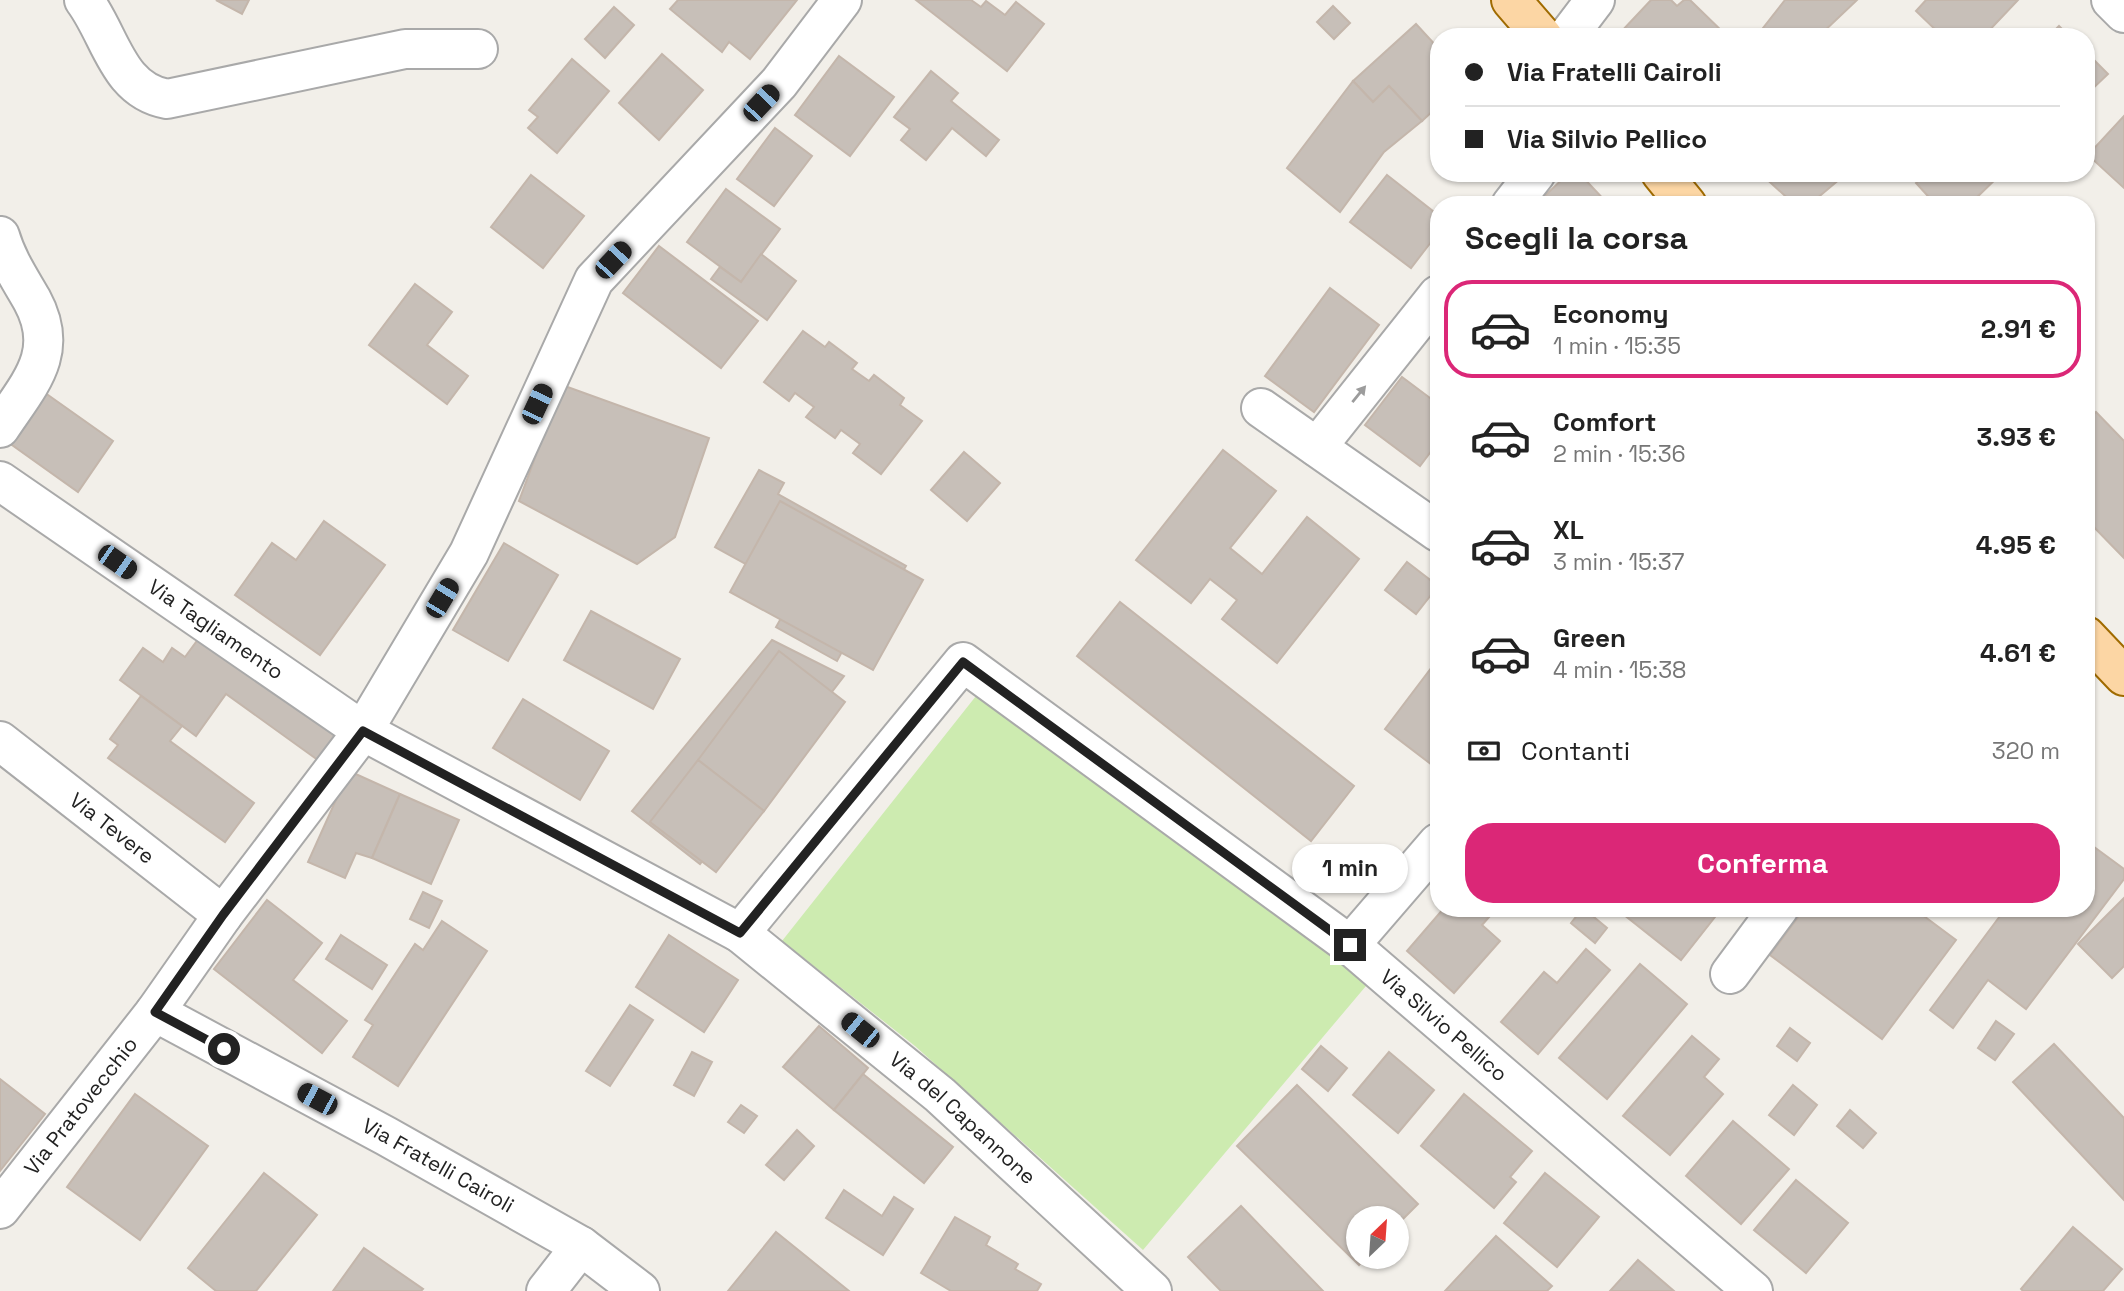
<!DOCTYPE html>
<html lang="it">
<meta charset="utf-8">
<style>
:root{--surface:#fff;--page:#f6f6f6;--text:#222;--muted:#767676;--line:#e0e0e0;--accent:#db2777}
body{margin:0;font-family:"Space Grotesk",sans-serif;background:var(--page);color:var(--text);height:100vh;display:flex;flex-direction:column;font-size:26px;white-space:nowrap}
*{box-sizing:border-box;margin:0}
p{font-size:23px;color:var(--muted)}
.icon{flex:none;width:38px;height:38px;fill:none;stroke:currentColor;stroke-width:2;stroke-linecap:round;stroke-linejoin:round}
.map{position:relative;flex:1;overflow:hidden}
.sheet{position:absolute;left:1430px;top:196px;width:665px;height:721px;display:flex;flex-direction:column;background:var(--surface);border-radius:28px;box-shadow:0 2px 5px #0004}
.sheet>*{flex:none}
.top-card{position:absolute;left:1430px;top:28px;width:665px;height:154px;border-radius:28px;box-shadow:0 2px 5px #0004;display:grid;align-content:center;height:154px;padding:0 35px;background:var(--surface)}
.needle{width:46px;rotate:25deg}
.tools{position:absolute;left:1346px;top:1206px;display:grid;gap:14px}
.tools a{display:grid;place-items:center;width:63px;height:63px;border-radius:50%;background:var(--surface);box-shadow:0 2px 5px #0004;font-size:35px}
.end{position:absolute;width:32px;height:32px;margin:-16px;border:9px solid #222;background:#fff;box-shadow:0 0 0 4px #fff}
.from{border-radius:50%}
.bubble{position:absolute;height:49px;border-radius:24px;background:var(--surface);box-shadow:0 2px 5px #0004;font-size:23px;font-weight:700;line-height:49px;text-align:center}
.car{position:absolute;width:21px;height:42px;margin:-21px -10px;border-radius:9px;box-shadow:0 0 5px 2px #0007;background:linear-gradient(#222 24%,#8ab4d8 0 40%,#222 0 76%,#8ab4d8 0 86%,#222 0)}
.top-card b{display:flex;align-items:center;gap:24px;height:66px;font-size:26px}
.top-card b+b{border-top:2px solid var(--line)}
.top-card i{width:18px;height:18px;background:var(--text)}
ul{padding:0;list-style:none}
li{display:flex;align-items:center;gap:21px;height:98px;margin:0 14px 10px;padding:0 21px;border:4px solid transparent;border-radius:28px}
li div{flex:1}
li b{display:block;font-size:26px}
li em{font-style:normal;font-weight:700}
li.selected{border-color:var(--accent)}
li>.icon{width:63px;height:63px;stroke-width:1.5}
h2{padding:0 35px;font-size:32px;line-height:84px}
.pay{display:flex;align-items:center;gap:18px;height:77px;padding:0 35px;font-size:26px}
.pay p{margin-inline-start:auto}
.primary-button{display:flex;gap:14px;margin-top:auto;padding:14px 35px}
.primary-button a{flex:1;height:80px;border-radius:28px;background:var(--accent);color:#fff;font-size:28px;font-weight:700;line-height:80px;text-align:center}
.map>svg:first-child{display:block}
.grass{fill:#cdebb0}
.building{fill:#c7bfb8;stroke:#c4b6ab;stroke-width:2}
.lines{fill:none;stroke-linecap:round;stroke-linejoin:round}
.minor-casing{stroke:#a9a9a9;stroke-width:42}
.major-casing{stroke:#a06b00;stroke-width:42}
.minor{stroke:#fff;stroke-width:38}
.major{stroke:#fcd6a4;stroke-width:38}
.oneway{fill:#9c9c9c}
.route{stroke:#222;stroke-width:9}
.labels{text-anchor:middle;stroke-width:5;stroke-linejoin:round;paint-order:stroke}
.street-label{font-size:21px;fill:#222;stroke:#fff}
</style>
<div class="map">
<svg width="2124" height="1291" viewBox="0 0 2124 1291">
<rect width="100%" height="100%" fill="#f2efe9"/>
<polygon class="grass" points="976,696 1351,964 1366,986 1143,1250 915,1046 782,941"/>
<g class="building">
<polygon points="216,0 249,0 242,14"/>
<polygon points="678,0 797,0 750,59 729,42 722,52 670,9"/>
<polygon points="916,0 971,0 981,7 986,1 1005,15 1016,2 1044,24 1007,71"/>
<polygon points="1651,0 1671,0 1677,6 1684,0 1690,0 1728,37 1624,37 1620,33"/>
<polygon points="1785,0 1857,0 1818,37 1756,37"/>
<polygon points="1926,0 2018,0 1983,37 1943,37 1916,11"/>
<polygon points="1333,6 1350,23 1334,39 1317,22"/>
<polygon points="614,7 634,25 605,58 585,39"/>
<polygon points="1416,24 1438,48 1438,106 1422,121 1389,86 1373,102 1353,81"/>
<polygon points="2059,26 2070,37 2048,37"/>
<polygon points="2086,52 2108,74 2086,95"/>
<polygon points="662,54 703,90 659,140 619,103"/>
<polygon points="839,56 894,97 850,156 795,115"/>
<polygon points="572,59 609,91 557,153 528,128 538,117 529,110"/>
<polygon points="931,71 958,93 951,101 999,140 986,156 952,128 926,160 901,140 910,129 894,117"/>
<polygon points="1353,81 1373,102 1389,86 1422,121 1384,152 1340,212 1287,168"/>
<polygon points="2124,116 2124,188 2088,155"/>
<polygon points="775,128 812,156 774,206 737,179"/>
<polygon points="1569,173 1579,173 1609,205 1535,205"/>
<polygon points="1760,173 1847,173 1809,205 1795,205"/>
<polygon points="1926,173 2002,173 1969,205 1936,205 1916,183"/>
<polygon points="531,175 584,216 543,268 491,227"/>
<polygon points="1387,175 1438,215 1438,233 1411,268 1350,222"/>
<polygon points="726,189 780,229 741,282 687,242"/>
<polygon points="659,246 758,321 721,368 623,293"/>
<polygon points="761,254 796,281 767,320 711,279 720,267 741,282"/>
<polygon points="415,284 452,312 427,345 468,376 447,404 369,345"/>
<polygon points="1330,288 1379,325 1314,412 1265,376"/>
<polygon points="803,331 825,347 829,342 857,363 852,369 869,381 874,375 904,398 900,405 922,421 881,474 853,453 860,444 841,430 835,438 806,417 814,407 795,393 789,401 764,382"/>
<polygon points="1402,377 1438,404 1438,442 1420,466 1365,425"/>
<polygon points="562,385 709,438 675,537 637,564 519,501"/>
<polygon points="41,390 113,441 78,492 5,440"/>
<polygon points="2096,412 2124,441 2124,558 2086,519 2086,422"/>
<polygon points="1223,450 1276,491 1230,548 1262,574 1307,517 1359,559 1277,663 1222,619 1237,600 1210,579 1191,603 1136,560"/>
<polygon points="964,452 1000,483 967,521 931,490"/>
<polygon points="759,470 784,483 778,494 906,566 862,643 850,637 837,661 776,627 796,592 715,547"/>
<polygon points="780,501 923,580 873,670 730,592"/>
<polygon points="324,521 385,565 320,655 235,595 272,543 296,560"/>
<polygon points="504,543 558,575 508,661 453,630"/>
<polygon points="1407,562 1438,586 1416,614 1385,590"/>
<polygon points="1120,602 1354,786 1311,841 1077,656"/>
<polygon points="591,611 680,659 653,709 564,660"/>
<polygon points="202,634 342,736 322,763 226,694 196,736 120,680 143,648 163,662 172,648 185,657"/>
<polygon points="772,640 844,676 700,864 632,811"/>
<polygon points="779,651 845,702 764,811 698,760"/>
<polygon points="1438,659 1438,764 1436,768 1385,729"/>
<polygon points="141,696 182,726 170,741 254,803 225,842 108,758 118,745 110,739"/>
<polygon points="523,699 609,751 580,800 493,748"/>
<polygon points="698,760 764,811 716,872 650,822"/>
<polygon points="349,771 400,794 372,858 356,853 345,878 308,862"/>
<polygon points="400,794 459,820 431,884 372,858"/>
<polygon points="2086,841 2124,869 2124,879 2026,1009 1988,980 1953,1028 1930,1010 2006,908 2086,908"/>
<polygon points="423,892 442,901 429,928 410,919"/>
<polygon points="2124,898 2124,966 2112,978 2078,944"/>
<polygon points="267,900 322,943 293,980 347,1021 322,1053 214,969"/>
<polygon points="1444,908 1497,908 1482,925 1500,941 1454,993 1407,951"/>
<polygon points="1583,908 1607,928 1595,943 1571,923"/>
<polygon points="1628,908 1722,908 1681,960 1623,914"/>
<polygon points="1805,908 1913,908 1956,940 1882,1039 1770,955"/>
<polygon points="442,921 487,951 398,1086 353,1057 373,1025 365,1020 415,944 423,950"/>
<polygon points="341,935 387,965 372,989 326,959"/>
<polygon points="669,935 738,980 704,1032 636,987"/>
<polygon points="1586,949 1610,970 1538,1054 1501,1022 1544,972 1557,983"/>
<polygon points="1640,964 1687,1004 1607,1099 1559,1058"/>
<polygon points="630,1005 653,1020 610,1086 586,1071"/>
<polygon points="1996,1021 2014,1034 1995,1060 1978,1048"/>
<polygon points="819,1026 868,1068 834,1110 783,1067"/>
<polygon points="1790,1028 1810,1043 1797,1061 1777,1046"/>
<polygon points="1692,1036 1719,1059 1704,1077 1723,1094 1670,1155 1623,1116"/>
<polygon points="2054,1044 2124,1118 2124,1200 2013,1082"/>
<polygon points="1321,1046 1347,1068 1328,1091 1302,1069"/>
<polygon points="692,1052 712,1062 694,1096 674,1085"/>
<polygon points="1389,1052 1434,1090 1398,1133 1353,1095"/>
<polygon points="863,1074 953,1147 924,1183 834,1110"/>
<polygon points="0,1079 45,1114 0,1171"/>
<polygon points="1297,1085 1418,1204 1396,1226 1396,1218 1358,1218 1358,1256 1367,1256 1359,1265 1237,1146"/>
<polygon points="1793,1085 1817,1105 1794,1135 1769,1115"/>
<polygon points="135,1094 208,1146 140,1240 67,1187"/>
<polygon points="1464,1094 1532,1151 1510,1177 1516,1182 1494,1208 1421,1146"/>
<polygon points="741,1105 757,1116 744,1133 728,1122"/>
<polygon points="1850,1110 1876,1133 1863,1148 1837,1126"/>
<polygon points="1733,1121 1789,1169 1741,1224 1686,1176"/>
<polygon points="797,1130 814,1146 784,1180 766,1165"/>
<polygon points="264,1173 317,1215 256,1291 216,1291 188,1268"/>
<polygon points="1545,1173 1599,1217 1557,1267 1504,1223"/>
<polygon points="1796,1180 1848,1223 1806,1273 1754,1230"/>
<polygon points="844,1190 882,1216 894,1197 913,1209 883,1255 826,1218"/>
<polygon points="1241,1206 1323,1291 1221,1291 1188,1257"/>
<polygon points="955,1217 990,1237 986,1245 1018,1264 1015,1269 1041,1284 1037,1291 951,1291 921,1273"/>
<polygon points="2073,1227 2122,1269 2103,1291 2023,1291 2021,1289"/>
<polygon points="776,1232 849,1291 728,1291"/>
<polygon points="1496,1236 1552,1286 1547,1291 1445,1291"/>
<polygon points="364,1248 423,1289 421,1291 333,1291"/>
<polygon points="1638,1260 1674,1291 1610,1291"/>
</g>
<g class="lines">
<g class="minor-casing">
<g id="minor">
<path d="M84,0C111,36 117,90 167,99L405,49H478"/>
<polyline points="2111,0 2124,13"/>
<polyline points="1567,37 1595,0"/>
<polyline points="1511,205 1536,173"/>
<path d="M0,236C7,260 20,279 32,300C61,353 29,384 0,428"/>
<polyline points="1261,408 1438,532"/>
<polyline points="1317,447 1438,295"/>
<path id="s1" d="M0,481L363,731L740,933L940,1095L1152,1291"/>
<path id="s2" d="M0,741L223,915"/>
<path id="s3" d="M740,933L963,662L1350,945L1753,1291"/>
<polyline points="1350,945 1438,843"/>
<polyline points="1730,974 1779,908"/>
<path id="s4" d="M155,1012L386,1136L581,1246L640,1291"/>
<path id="s5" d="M0,1209L155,1012L223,915L363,731L469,553L594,280L779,83L842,0"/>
<polyline points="546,1291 581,1246"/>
</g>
</g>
<g class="major-casing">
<g id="major">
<polyline points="1511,0 1543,37"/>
<polyline points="1661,173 1687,205"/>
<polyline points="2086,636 2124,676"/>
</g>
</g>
<use href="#minor" class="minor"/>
<use href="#major" class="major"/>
</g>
<defs><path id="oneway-solid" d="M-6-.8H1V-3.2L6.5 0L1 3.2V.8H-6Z" transform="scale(1.75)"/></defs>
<use class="oneway" href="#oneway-solid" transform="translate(1359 394) rotate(-51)"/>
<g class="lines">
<polyline class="route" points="224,1049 155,1012 223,915 363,731 740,933 963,662 1350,945"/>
</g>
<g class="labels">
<g class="street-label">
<text dy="7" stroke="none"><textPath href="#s1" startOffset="262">Via Tagliamento</textPath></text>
<text dy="7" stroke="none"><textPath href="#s2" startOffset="142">Via Tevere</textPath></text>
<text dy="7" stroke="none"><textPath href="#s3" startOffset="954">Via Silvio Pellico</textPath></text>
<text dy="7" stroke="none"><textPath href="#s5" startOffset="131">Via Pratovecchio</textPath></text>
<text dy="7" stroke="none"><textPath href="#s1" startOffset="1158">Via del Capannone</textPath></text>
<text dy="7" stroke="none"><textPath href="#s4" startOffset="322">Via Fratelli Cairoli</textPath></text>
</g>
</g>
</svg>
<div class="tools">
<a><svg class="needle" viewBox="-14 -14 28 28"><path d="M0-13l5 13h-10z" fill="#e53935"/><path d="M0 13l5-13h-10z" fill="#767676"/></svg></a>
</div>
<i class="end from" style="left:224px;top:1049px"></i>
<i class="end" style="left:1350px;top:945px"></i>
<div class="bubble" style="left:1292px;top:844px;width:116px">1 min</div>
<i class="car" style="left:761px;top:103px;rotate:43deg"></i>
<i class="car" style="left:613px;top:260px;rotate:43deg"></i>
<i class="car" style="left:537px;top:404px;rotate:25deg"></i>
<i class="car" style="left:117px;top:562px;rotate:125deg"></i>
<i class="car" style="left:442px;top:598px;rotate:31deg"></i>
<i class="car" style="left:860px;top:1030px;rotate:309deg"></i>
<i class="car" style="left:317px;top:1099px;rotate:298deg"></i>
<div class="top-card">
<b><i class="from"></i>Via Fratelli Cairoli</b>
<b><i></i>Via Silvio Pellico</b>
</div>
<section class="sheet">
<h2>Scegli la corsa</h2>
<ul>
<li class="selected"><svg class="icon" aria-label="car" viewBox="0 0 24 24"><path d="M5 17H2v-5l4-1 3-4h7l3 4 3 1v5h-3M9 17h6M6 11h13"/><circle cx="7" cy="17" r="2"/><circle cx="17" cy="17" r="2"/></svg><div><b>Economy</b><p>1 min · 15:35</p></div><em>2.91 €</em></li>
<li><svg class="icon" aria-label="car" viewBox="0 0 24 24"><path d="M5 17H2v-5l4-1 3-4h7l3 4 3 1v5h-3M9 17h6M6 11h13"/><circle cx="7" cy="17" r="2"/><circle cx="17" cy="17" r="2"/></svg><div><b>Comfort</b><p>2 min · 15:36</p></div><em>3.93 €</em></li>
<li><svg class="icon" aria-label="car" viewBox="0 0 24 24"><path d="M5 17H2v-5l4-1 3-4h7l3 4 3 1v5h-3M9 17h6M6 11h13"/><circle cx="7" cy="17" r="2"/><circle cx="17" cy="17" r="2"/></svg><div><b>XL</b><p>3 min · 15:37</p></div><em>4.95 €</em></li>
<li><svg class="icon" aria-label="car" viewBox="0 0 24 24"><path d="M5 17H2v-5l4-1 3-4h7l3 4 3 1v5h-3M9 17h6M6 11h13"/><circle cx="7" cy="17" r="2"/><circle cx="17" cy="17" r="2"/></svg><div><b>Green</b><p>4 min · 15:38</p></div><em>4.61 €</em></li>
</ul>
<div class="pay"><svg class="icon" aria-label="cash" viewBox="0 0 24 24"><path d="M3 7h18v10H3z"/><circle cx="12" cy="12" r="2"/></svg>Contanti<p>320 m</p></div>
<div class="primary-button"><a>Conferma</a></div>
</section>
</div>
